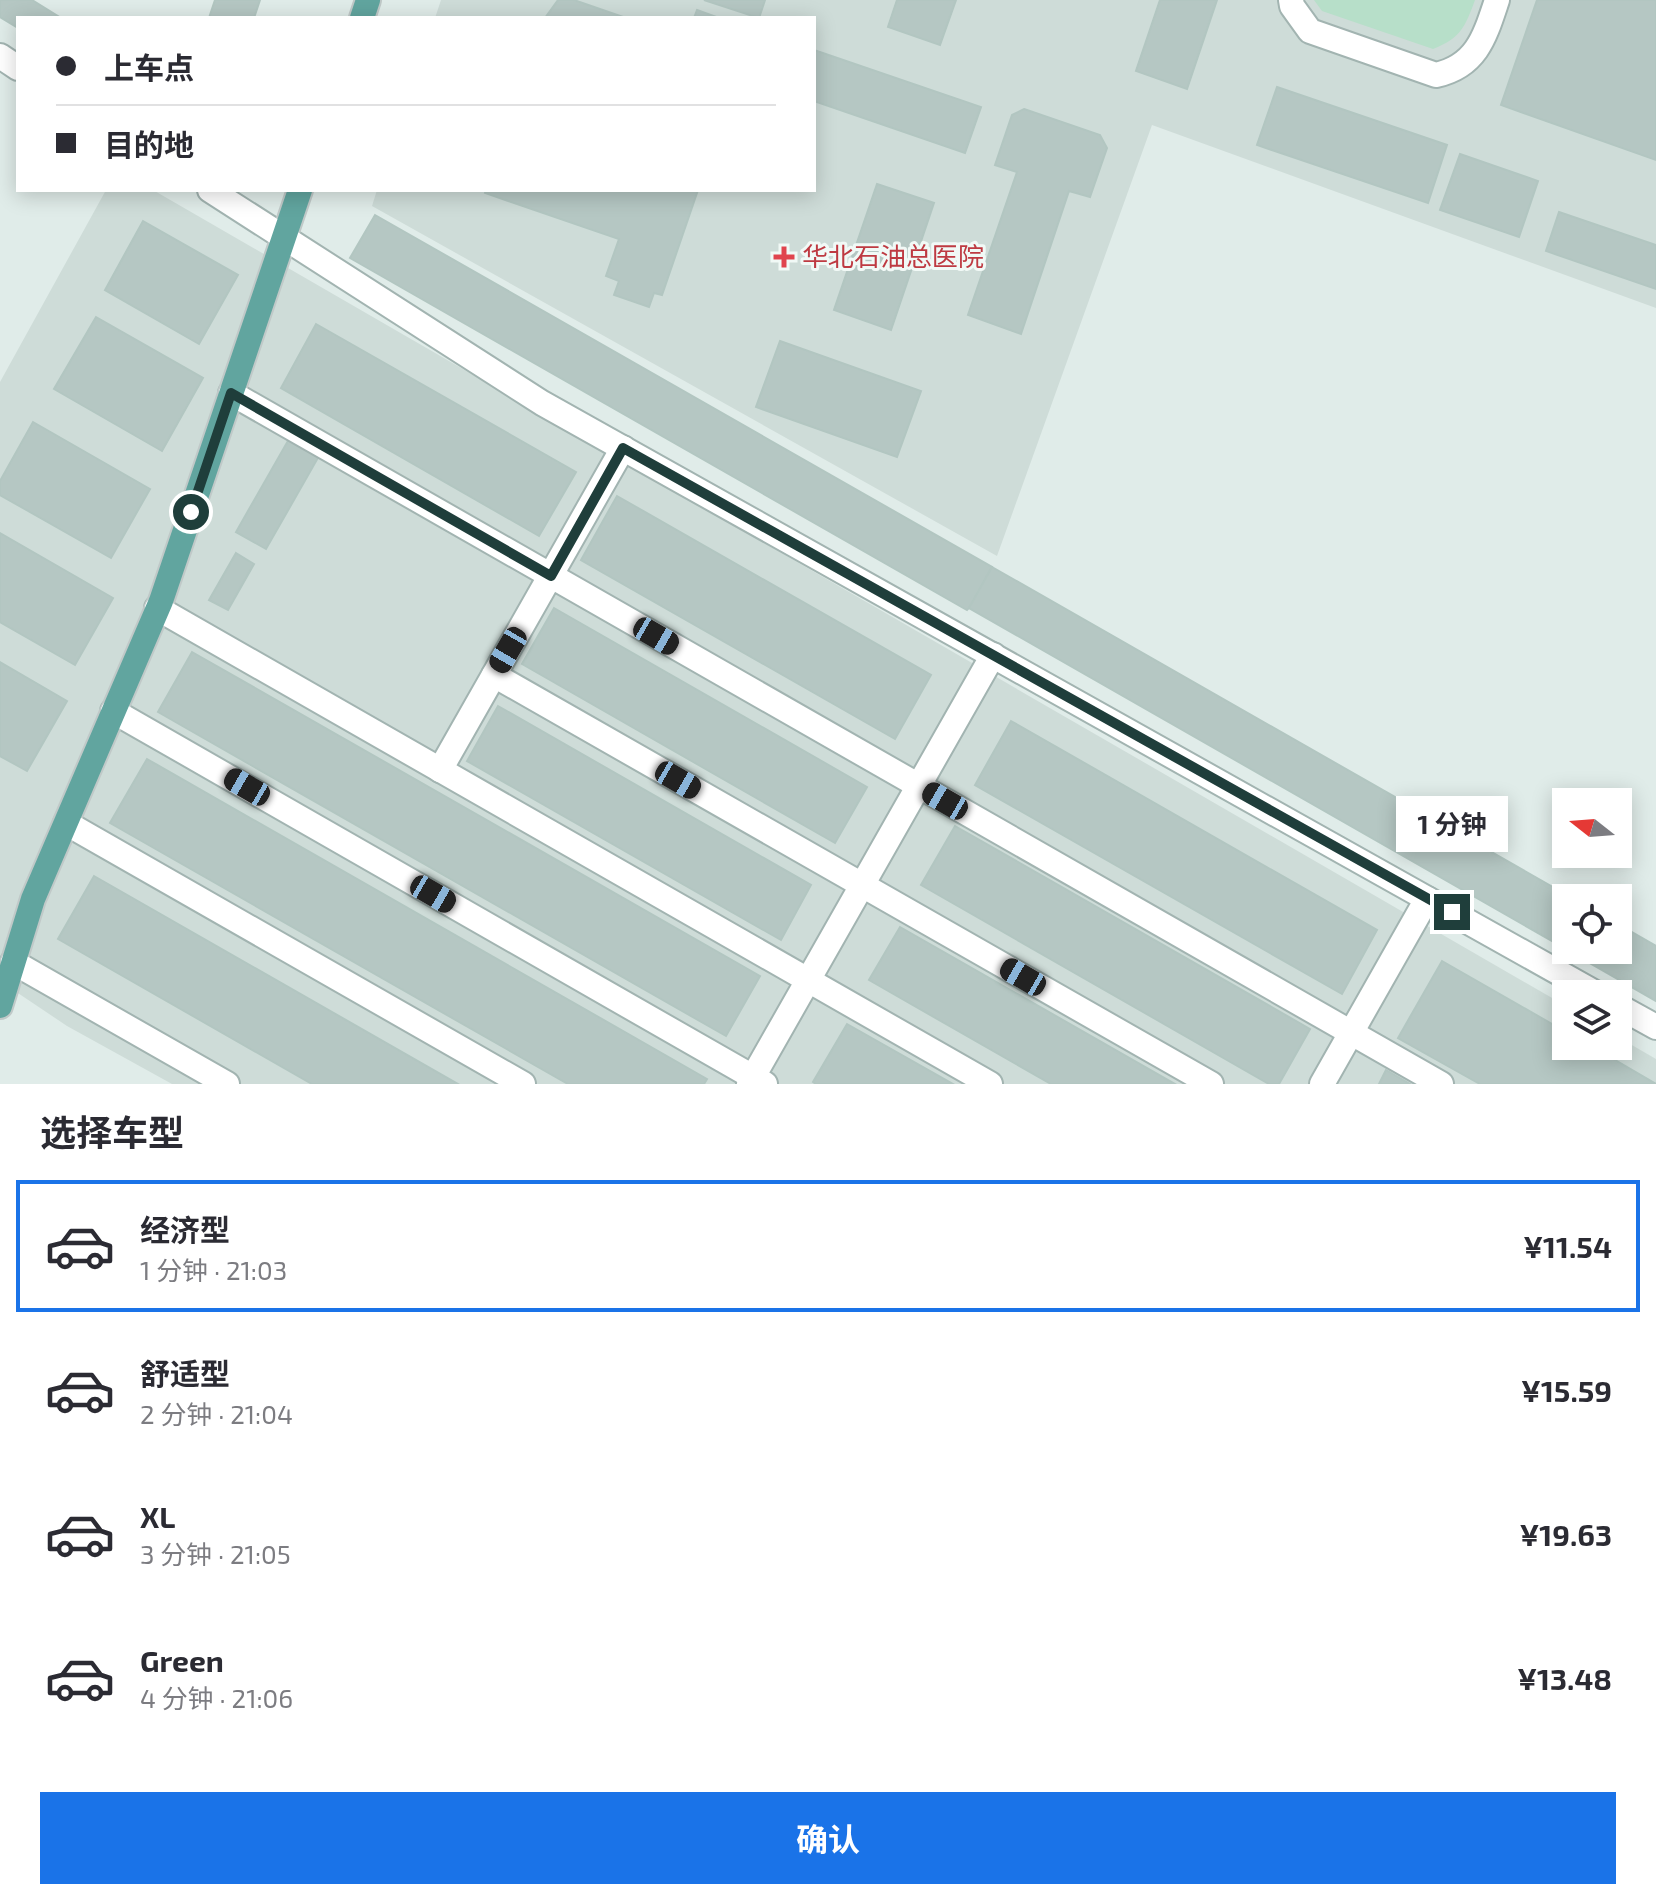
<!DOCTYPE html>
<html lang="zh">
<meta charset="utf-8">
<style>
:root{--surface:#fff;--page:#f7f7f7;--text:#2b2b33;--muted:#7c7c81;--line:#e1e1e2;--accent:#1a73e8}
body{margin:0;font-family:"Exo 2","Noto Sans SC",sans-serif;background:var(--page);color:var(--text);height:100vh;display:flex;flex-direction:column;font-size:30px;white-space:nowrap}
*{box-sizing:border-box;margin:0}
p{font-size:26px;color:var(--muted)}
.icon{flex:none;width:44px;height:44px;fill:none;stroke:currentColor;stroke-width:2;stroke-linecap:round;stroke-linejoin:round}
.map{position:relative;height:1084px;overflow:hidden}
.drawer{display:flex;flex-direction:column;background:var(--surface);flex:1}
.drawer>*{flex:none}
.banner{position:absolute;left:16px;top:16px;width:800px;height:176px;border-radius:0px;box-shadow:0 4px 20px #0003;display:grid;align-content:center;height:176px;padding:0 40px;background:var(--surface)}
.needle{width:52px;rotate:287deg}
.fabs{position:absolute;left:1552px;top:788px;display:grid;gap:16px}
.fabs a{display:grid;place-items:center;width:80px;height:80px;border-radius:0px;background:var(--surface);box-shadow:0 4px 20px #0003;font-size:40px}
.end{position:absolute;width:36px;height:36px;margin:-18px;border:10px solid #1f3e3b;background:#fff;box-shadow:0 0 0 4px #fff}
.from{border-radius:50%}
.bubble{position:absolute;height:56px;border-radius:0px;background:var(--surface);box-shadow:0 4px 20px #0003;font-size:26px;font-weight:700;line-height:56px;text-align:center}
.car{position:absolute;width:24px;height:48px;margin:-24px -12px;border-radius:10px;box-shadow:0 0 6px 2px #0007;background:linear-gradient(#222 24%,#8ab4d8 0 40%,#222 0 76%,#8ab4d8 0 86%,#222 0)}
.banner b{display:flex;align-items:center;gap:28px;height:76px;font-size:30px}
.banner b+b{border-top:2px solid var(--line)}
.banner i{width:20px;height:20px;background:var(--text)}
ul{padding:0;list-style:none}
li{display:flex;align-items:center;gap:24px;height:132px;margin:0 16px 12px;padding:0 24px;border:4px solid transparent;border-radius:0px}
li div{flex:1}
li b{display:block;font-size:30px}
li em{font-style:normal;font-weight:700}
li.on{border-color:var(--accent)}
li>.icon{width:72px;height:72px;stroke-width:1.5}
h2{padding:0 40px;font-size:36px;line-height:96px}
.primary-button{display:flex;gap:16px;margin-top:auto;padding:16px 40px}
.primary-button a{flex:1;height:92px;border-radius:0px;background:var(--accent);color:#fff;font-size:32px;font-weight:700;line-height:92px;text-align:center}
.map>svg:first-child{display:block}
.built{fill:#cedcd8}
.green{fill:#b7dfc9}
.building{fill:#b5c7c3;stroke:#b2c6c1;stroke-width:2}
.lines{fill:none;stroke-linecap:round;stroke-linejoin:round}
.minor-casing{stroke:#a2b4b1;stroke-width:28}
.major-casing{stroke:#c0c9c8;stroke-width:28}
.minor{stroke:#fff;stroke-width:24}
.major{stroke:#61a59f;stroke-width:24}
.route{stroke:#1f3e3b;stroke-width:10}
.health-dot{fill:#e0444e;stroke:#f1f9f6;stroke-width:3}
.labels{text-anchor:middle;stroke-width:6;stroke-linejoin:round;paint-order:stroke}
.health-label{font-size:26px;fill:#be3a42;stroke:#f1f9f6;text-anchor:start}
</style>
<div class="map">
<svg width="1656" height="1084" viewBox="0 0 1656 1084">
<rect width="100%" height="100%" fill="#e0ece9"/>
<g class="built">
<polygon points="441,0 1656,0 1656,308 1152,125 997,556 372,206 377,190 814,190 814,18 435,18"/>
<polygon points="106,190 153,190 1566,1006 1566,1046 1618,1046 1618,1037 1656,1059 1656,1084 172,1084 67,1026 0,981 0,382"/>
</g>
<path class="green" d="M1314,0H1475C1465,27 1461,38 1433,49L1322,11Z"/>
<g class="building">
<polygon points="0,0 32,0 61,18 18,18 18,28 0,17"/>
<polygon points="215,0 260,0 254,18 209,18"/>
<polygon points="558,0 574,0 626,18 545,18"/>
<polygon points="704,0 765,0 759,18"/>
<polygon points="897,0 956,0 940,45 888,27"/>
<polygon points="1160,0 1217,0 1187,89 1136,71"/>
<polygon points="1537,0 1656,0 1656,160 1501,105"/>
<polygon points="697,10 719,18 694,18"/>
<polygon points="814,50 981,107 965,153 814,101"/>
<polygon points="1277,87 1447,145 1428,203 1257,145"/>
<polygon points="1024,109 1100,135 1107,148 1090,197 1069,191 1021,334 968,315 1017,172 995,165 1012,115"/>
<polygon points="1460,154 1538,181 1519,237 1440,210"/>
<polygon points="877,184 934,203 891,330 834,310"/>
<polygon points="486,190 698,190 662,295 654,293 649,307 614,295 619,281 606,276 619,239 485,193"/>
<polygon points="1559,212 1656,245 1656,289 1546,251"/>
<polygon points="375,215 992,567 969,608 967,610 350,258"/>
<polygon points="143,221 238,275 199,344 105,290"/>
<polygon points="96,317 203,378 162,451 54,389"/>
<polygon points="316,324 576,472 539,536 281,388"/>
<polygon points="780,341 921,391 897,457 756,407"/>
<polygon points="33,422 150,489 111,558 0,495 0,481"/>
<polygon points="289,439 319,456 266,549 236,532"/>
<polygon points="617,496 931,675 895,739 581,560"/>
<polygon points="0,533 113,598 75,665 0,622"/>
<polygon points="236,553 254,564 228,610 209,600"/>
<polygon points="992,567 1572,898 1566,898 1566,949 969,608"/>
<polygon points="554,608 867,787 835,843 522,664"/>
<polygon points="192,652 760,976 726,1036 158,712"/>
<polygon points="0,662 67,701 27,771 0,756"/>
<polygon points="498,706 811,885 781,940 467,761"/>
<polygon points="1011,721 1377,930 1342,994 975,785"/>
<polygon points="147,759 707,1079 704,1084 568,1084 110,823"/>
<polygon points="955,826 1310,1029 1279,1084 1269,1084 921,885"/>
<polygon points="94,876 458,1084 312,1084 58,939"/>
<polygon points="1618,924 1656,946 1656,1001 1567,950 1618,950"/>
<polygon points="900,927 1175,1084 1051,1084 869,980"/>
<polygon points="1442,961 1566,1032 1566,1046 1591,1046 1656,1084 1480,1084 1398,1038"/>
<polygon points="847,1024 953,1084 816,1084 813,1082"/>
<polygon points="1386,1070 1410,1084 1379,1084"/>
</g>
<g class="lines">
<g class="minor-casing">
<g id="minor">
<path d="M1291,0L1292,6L1310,31L1436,75C1477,66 1485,36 1497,0"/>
<polyline points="0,56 18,68"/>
<polyline points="210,190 542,403 1597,994"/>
<polyline points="231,393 1441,1084"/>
<polyline points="157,608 990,1084"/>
<polyline points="494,675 1211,1084"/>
<polyline points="113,711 765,1084"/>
<polyline points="440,770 623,448"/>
<polyline points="66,823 523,1084"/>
<polyline points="13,962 227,1084"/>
<polyline points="1618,1006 1656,1027"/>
<polyline points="749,1084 993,655"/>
<polyline points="1322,1084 1427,899"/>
</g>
</g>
<g class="major-casing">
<g id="major">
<polyline points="362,18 368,0"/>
<polyline points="0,1006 33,899 161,601 300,190"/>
</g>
</g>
<use href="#minor" class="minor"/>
<use href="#major" class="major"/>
</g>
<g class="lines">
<polyline class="route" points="191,512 231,393 551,576 623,448 1452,912"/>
</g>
<path class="health-dot" d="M780 245h8v8h8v8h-8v8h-8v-8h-8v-8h8z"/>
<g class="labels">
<g class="health-label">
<text x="802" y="266">华北石油总医院</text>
</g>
</g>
</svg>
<div class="fabs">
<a><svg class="needle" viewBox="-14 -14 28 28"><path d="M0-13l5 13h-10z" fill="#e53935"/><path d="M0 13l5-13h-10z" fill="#7c7c81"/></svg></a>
<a><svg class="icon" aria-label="locate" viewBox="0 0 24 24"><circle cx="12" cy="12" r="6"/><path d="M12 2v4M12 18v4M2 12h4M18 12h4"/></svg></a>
<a><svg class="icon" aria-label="layers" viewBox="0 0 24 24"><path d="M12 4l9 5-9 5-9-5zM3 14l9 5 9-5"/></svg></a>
</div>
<i class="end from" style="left:191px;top:512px"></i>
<i class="end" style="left:1452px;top:912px"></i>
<div class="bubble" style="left:1396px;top:796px;width:112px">1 分钟</div>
<i class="car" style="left:656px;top:636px;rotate:120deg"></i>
<i class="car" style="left:508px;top:650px;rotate:210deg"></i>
<i class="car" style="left:678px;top:780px;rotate:120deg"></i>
<i class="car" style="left:247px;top:787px;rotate:300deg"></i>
<i class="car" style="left:945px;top:801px;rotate:300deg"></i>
<i class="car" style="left:433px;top:894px;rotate:120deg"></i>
<i class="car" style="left:1023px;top:977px;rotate:300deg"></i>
<div class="banner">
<b><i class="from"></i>上车点</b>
<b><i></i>目的地</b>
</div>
</div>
<section class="drawer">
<h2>选择车型</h2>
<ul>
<li class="on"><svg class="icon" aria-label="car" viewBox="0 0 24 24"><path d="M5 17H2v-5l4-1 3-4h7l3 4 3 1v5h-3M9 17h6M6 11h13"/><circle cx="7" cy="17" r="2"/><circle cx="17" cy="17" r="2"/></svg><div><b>经济型</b><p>1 分钟 · 21:03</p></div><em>¥11.54</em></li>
<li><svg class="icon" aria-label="car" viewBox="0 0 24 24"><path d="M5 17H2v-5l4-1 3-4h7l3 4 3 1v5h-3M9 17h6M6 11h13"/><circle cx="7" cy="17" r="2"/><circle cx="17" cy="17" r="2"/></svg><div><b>舒适型</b><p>2 分钟 · 21:04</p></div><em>¥15.59</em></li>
<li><svg class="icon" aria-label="car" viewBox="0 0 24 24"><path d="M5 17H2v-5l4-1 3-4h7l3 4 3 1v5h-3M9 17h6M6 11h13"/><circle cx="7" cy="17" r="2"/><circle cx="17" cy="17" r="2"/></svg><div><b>XL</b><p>3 分钟 · 21:05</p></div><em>¥19.63</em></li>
<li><svg class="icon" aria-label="car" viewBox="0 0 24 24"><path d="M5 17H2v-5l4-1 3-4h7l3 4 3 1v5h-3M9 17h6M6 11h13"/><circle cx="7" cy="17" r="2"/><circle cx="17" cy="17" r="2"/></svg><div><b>Green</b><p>4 分钟 · 21:06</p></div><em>¥13.48</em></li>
</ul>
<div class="primary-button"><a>确认</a></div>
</section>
